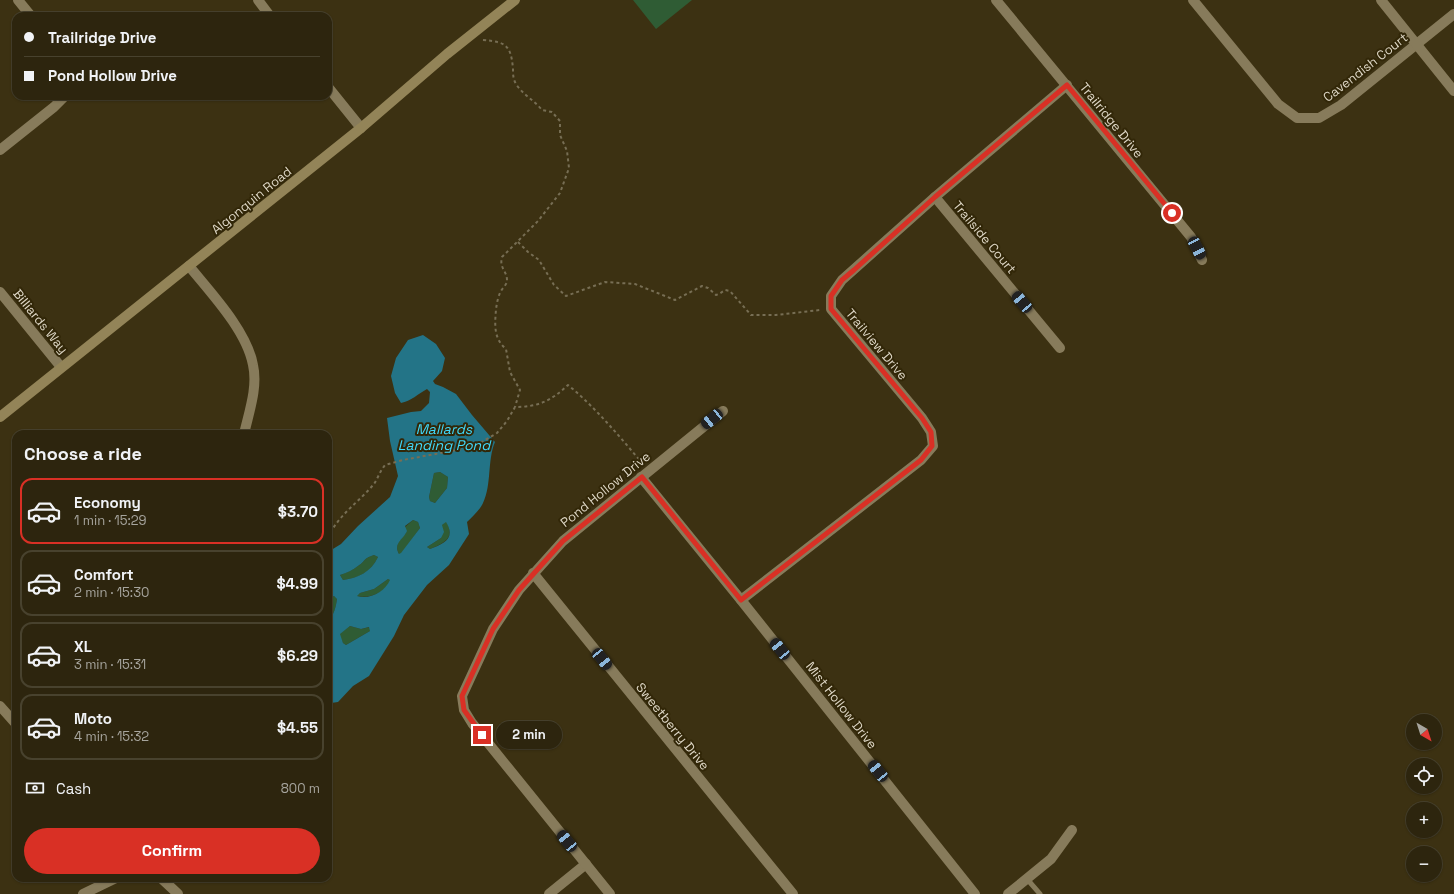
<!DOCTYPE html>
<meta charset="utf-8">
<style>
:root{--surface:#2d250e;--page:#352d17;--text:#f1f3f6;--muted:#a7a59e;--line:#48422e;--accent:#d93025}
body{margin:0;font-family:"Space Grotesk",sans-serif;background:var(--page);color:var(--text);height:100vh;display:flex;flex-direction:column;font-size:15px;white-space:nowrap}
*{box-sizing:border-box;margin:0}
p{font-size:13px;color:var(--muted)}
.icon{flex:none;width:22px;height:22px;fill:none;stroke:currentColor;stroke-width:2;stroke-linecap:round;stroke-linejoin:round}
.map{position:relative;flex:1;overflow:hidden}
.details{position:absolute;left:12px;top:430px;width:320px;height:452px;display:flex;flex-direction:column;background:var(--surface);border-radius:12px;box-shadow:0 1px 3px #0004,0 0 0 1px var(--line)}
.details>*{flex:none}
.top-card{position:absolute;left:12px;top:12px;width:320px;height:88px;border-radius:12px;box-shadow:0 1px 3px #0004,0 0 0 1px var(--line);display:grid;align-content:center;height:88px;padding:0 12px;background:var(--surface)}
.needle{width:26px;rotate:141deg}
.controls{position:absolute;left:1406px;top:714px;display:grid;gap:8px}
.controls a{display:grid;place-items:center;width:36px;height:36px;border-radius:50%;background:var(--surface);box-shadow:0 1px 3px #0004,0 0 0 1px var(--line);font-size:20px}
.end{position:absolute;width:18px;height:18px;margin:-9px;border:5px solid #d93025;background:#fff;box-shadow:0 0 0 2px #fff}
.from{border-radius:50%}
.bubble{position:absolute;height:28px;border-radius:14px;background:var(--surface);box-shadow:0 1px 3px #0004,0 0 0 1px var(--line);font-size:13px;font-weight:700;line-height:28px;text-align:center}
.car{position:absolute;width:12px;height:24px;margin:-12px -6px;border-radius:5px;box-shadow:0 0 3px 1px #0007;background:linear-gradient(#222 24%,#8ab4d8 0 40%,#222 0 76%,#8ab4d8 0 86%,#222 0)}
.top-card b{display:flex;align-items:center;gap:14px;height:38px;font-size:15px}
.top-card b+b{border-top:1px solid var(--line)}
.top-card i{width:10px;height:10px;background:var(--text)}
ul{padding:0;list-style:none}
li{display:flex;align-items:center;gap:12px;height:66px;margin:0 8px 6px;padding:0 4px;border:2px solid var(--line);border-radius:12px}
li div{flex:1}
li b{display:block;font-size:15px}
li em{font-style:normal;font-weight:700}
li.selected{border-color:var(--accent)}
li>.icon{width:36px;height:36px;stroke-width:1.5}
h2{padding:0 12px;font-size:18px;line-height:48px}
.pay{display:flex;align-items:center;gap:10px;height:44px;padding:0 12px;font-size:15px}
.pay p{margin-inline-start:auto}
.button{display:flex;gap:8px;margin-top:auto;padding:8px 12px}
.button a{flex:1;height:46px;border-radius:24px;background:var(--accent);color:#fff;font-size:16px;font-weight:700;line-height:46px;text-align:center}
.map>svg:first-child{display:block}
.green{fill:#2f5c34}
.water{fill:#237487;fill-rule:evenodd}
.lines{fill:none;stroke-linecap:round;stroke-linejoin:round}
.path{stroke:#776e54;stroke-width:2;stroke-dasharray:3 3;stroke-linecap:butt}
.lane{stroke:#877b5b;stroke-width:5}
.street{stroke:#877b5b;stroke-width:10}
.secondary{stroke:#938458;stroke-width:10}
.route{stroke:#d93025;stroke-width:5}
.labels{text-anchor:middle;stroke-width:4;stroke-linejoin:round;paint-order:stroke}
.street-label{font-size:13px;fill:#ded7c6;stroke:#322708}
.water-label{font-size:14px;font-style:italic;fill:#41d9fb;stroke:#322708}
</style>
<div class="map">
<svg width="1454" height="894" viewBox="0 0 1454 894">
<rect width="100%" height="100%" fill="#3c3112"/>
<g class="green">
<polygon points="633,0 692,0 656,29"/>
<polygon points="440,472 448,477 447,488 435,503 430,501 429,497 434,473"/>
<path d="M413,520L418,522L420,528L401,554H399C394,545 400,540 406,533L405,527Z"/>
<path d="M446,521C456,538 444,543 430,549L427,547L441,538L442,525Z"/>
<path d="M374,555L378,557C371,572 359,578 343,580L340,575C346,573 353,570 358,566C366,561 362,559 374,555Z"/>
<path d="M388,579L391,580C385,593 369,599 356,596L360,593L374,589Z"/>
<path d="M334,596L337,599C336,606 334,616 328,620V600Z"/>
<polygon points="350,626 361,629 370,627 370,631 346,645 343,643 339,634"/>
</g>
<path class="water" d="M423,335L436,344L445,358L442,371L433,381L435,384L443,387L456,394L472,415L495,442C487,461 492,484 483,503C480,510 472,517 467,522L469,534L449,565L427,585L404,615L394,636L369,676L353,686L338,702L331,703L328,700V620C334,616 336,606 337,599L334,596L328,600V552L341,544L358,526L390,497L398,476L390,441L387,418L411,412L421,411L429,403L430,392L427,389C418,394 411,401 401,403L395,393L391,376L396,358L408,340ZM440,472L448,477L447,488L435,503L430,501L429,497L434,473ZM413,520L418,522L420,528L401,553L399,554C393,543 403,540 407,531L405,526ZM446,522C456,538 444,544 430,549L427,547L441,538L444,532L442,525ZM374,555L378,557C371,572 358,578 343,580L340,575C347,573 353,570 358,566C366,561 362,559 374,555ZM388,579L390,580C385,592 369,600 357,596L360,593L374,589ZM350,626L361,629L369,627L370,631L346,645L343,643L340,634Z"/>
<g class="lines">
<g class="path">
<path d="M483,40C505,42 511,44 513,69C513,74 513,79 516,84C523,95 534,100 542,110L552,112L560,121V135L567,151L569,168L560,193L538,221L502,257C499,268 507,271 507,280C507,285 503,287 501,291C498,296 497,303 496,309C495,324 493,338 506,349L510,372L520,390L515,407"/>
<polyline points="518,242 528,252 539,260 554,285 566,296 605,282 635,284 675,300 702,286 708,288 716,295 719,294 725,290 730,291 751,315 776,315 820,310"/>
<path d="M328,538C337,516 359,502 374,484C378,478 380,471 385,465L403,460L473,447L497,433L507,421L515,407C538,407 551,401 568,385C596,408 619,436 643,464"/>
</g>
<polyline class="lane" points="1027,879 1040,894"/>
<g class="street">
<polyline points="18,0 31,16"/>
<polyline points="258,0 270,16"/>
<polyline points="996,0 1191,237 1202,260"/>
<polyline points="1193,0 1278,104 1297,118 1319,118 1341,105 1454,14"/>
<polyline points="1381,0 1454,91"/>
<polyline points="328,87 361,128"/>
<polyline points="0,150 54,107 65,96"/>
<polyline points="935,197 1060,348"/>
<path d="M189,266C211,293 247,331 253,365C258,387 249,412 244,434"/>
<polyline points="0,292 61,367"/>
<polyline points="641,477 741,600 975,894"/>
<polyline points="533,573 793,894"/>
<polyline points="741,600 921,460 933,446 931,432 922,418 831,309 831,296 842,280 935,197 1067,85"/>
<polyline points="0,706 16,724"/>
<polyline points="161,878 178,894"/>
<polyline points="83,894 116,878"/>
<polyline points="549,894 586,864"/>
<polyline points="610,894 472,723 464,710 462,696 493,629 519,590 563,541 723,411"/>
<polyline points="1008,894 1051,859 1072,830"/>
</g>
<polyline class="secondary" points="0,417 361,128 447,54 515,0"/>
</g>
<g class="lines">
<polyline class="route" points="482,735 464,710 462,696 493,629 519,590 563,541 642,477 741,600 921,460 932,446 931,432 922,418 831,309 831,296 842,280 854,270 935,197 1067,85 1172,213"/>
</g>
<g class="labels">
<g class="street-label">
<text transform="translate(1365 67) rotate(-38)" y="5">Cavendish Court</text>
<text transform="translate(1112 120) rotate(51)" y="5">Trailridge Drive</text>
<text transform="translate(251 200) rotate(-39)" y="5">Algonquin Road</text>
<text transform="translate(985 237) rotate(50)" y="5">Trailside Court</text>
<text transform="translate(41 321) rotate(51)" y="5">Billiards Way</text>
<text transform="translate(877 344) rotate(50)" y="5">Trailview Drive</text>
<text transform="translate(605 489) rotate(-39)" y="5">Pond Hollow Drive</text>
<text transform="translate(842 705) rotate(52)" y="5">Mist Hollow Drive</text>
<text transform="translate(673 726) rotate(51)" y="5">Sweetberry Drive</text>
</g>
<g class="water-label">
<text x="444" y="434">Mallards<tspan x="444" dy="16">Landing Pond</tspan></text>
</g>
</g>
</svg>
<div class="controls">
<a><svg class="needle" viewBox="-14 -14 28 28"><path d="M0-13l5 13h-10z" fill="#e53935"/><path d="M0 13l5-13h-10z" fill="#a7a59e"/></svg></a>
<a><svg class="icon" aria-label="locate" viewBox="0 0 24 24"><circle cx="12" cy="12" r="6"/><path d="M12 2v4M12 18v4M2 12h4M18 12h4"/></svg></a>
<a>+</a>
<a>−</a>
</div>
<i class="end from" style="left:1172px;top:213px"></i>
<i class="end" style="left:482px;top:735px"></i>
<div class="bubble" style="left:496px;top:721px;width:66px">2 min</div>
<i class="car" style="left:1197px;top:248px;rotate:153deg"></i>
<i class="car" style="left:1022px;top:302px;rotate:320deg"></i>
<i class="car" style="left:712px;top:419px;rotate:231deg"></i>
<i class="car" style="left:780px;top:649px;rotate:321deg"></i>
<i class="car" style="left:602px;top:659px;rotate:141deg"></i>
<i class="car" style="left:878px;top:771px;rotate:321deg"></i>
<i class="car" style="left:567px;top:841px;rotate:321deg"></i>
<div class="top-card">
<b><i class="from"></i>Trailridge Drive</b>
<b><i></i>Pond Hollow Drive</b>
</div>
<section class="details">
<h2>Choose a ride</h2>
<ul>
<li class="selected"><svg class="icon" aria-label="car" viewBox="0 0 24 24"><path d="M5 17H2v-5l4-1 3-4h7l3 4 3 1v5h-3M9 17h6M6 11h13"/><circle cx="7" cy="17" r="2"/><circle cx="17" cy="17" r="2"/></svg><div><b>Economy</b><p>1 min · 15:29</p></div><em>$3.70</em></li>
<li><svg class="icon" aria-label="car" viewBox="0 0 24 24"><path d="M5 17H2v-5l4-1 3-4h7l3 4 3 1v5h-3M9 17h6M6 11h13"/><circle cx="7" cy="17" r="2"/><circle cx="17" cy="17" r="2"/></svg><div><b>Comfort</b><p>2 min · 15:30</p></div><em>$4.99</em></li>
<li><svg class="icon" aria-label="car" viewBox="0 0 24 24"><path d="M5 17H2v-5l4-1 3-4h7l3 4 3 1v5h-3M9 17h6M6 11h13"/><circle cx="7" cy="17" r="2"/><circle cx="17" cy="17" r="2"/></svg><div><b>XL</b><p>3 min · 15:31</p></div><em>$6.29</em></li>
<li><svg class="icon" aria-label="car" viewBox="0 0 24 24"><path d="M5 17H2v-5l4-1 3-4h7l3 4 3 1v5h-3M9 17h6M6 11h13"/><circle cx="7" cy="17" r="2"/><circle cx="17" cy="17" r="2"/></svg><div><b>Moto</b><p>4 min · 15:32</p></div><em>$4.55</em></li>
</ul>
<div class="pay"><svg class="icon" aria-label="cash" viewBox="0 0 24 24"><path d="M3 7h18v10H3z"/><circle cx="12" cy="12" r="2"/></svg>Cash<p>800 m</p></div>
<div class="button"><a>Confirm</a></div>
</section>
</div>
